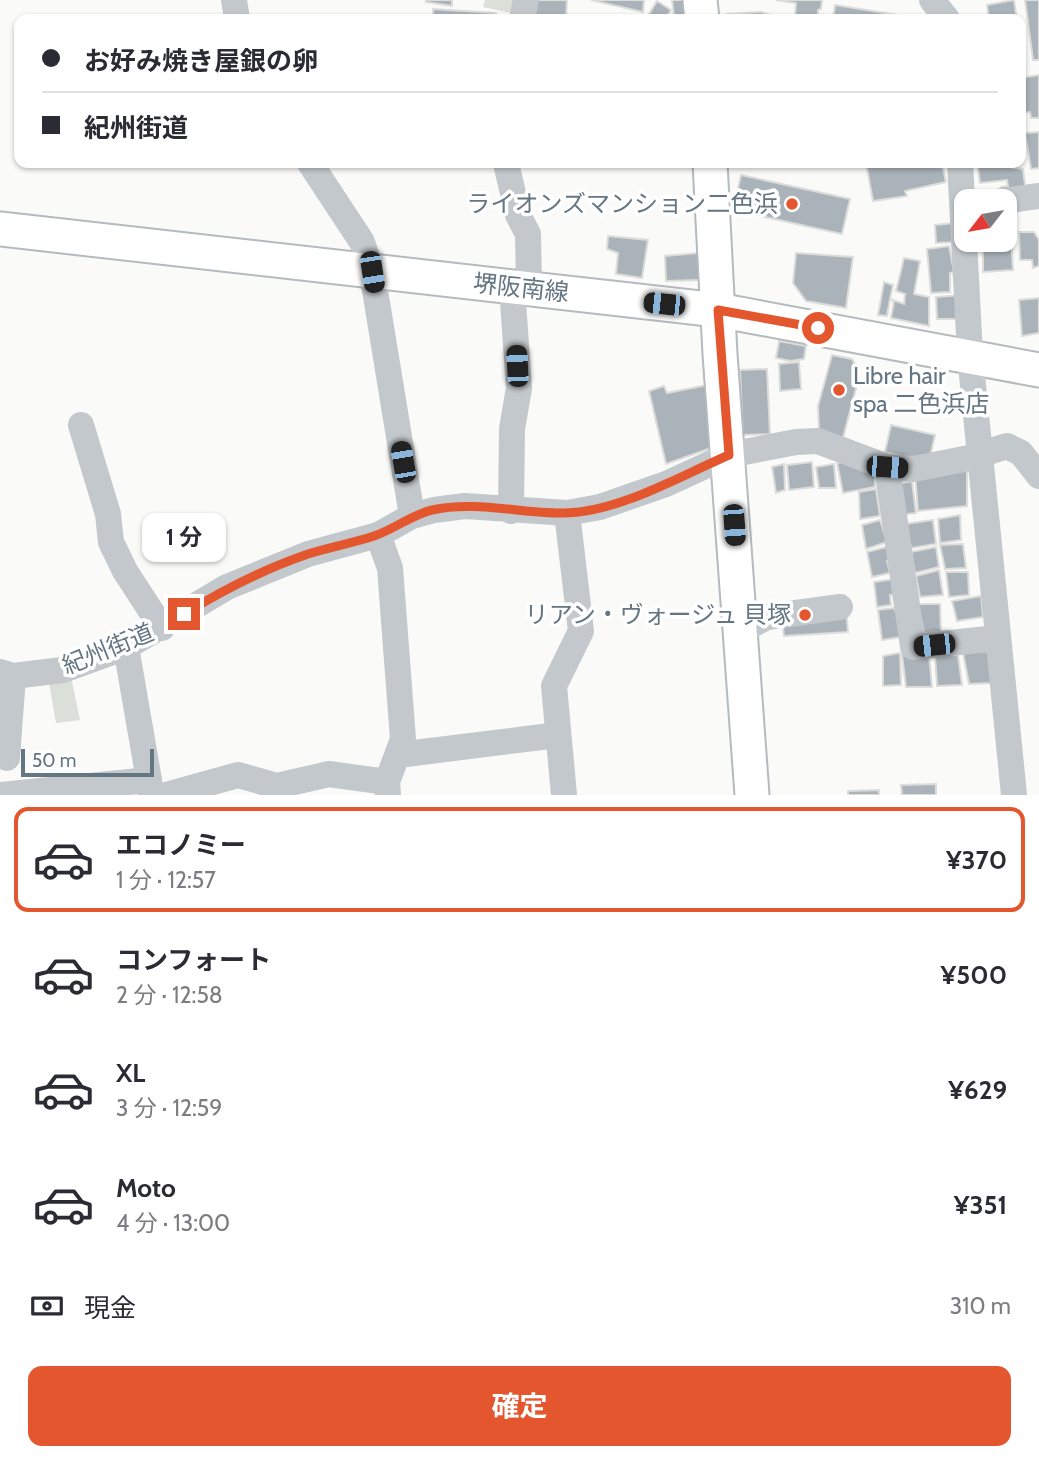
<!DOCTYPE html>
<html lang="ja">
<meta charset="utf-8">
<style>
:root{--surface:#fff;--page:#f7f7f7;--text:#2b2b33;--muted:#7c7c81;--line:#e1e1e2;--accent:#e4572e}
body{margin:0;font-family:Cabin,"Noto Sans JP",sans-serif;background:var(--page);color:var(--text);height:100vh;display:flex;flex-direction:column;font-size:26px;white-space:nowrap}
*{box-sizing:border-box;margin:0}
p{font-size:23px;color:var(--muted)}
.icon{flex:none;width:38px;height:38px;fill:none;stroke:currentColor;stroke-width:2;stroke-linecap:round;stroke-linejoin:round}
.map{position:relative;height:795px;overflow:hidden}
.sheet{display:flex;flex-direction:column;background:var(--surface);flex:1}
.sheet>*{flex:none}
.guide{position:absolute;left:14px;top:14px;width:1012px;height:154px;border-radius:14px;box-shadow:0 2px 5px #0004;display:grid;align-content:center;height:154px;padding:0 28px;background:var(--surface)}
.needle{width:46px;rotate:239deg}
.buttons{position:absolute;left:954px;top:189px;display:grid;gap:14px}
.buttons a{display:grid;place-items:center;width:63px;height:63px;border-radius:14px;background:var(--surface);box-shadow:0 2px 5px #0004;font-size:35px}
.scale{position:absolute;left:21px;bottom:18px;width:133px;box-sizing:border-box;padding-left:7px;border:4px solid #657683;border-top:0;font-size:19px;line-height:24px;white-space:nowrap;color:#657683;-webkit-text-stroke:5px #fff;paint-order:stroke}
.end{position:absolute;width:32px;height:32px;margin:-16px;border:9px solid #e4572e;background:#fff;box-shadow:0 0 0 4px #fff}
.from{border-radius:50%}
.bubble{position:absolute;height:49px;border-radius:14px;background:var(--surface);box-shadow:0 2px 5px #0004;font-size:23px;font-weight:700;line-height:49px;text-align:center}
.car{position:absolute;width:21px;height:42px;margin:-21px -10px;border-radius:9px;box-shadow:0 0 5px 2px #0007;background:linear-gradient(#222 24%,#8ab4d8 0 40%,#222 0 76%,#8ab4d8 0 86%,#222 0)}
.guide b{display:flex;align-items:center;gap:24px;height:66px;font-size:26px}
.guide b+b{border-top:2px solid var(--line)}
.guide i{width:18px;height:18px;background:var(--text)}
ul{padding:12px 0 0;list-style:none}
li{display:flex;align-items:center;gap:21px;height:105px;margin:0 14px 10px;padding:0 14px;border:4px solid transparent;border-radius:14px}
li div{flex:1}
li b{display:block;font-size:26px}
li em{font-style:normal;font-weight:700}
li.current{border-color:var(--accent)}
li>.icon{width:63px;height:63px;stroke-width:1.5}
.pay{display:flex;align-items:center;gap:18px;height:77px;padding:0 28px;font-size:26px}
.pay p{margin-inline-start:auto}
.action{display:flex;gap:14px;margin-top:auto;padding:14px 28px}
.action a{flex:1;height:80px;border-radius:14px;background:var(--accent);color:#fff;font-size:28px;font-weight:700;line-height:80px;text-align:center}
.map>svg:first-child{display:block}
.green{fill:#dadfd7}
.building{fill:#aab3b9;stroke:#dcdcda;stroke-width:2}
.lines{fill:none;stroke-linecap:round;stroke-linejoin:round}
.major-casing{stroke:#b5babe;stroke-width:37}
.minor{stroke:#c3c8cc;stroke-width:26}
.major{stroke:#fff;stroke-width:33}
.route{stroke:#e4572e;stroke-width:9}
.poi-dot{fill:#e4572e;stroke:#fff;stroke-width:2.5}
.labels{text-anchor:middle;stroke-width:7;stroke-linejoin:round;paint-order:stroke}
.poi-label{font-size:24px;fill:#657683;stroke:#fff;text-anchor:end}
.street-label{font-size:24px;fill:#657683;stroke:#fff}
</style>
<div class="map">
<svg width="1039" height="795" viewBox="0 0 1039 795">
<rect width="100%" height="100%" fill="#fafaf8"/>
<g class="green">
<polygon points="485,0 519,0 516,14 483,7"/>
<polygon points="71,677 80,720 56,723 49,683"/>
</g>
<g class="building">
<polygon points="426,0 452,0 452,6 426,2"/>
<polygon points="530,0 567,0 566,19 529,19"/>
<polygon points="591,0 644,0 643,12"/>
<polygon points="672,0 688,0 690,15 674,16"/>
<polygon points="776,0 822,0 821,9 818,10 818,17 795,15 796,3"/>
<polygon points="1014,0 1017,19 989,19 987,5"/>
<polygon points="1025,0 1039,0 1039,60 1033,60"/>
<polygon points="657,1 671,10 666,19 646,19"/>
<polygon points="835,5 923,19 833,19"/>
<polygon points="433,9 496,13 496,19 433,19"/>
<polygon points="761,12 784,19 727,19 727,14"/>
<polygon points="1039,75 1039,118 1031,118 1030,112 1020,113 1020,78"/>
<polygon points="1039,132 1039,168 1031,169 1025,133"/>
<polygon points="866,163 942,163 946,182 905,191 907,196 873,201"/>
<polygon points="977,163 1009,163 1009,167 1023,169 1026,192 1004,196 1001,187 1008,186 1007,180 980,183"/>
<polygon points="741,175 850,199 842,234 733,210"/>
<polygon points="1010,215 1013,270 983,272 983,240 1004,240 1004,216"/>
<polygon points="954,223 956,242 936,243 935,225"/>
<polygon points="1019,232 1034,232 1039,240 1039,266 1033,268 1032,260 1020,260"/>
<polygon points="608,236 648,240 642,278 616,274 618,253 607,249"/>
<polygon points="949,246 954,272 950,273 950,292 931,293 927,249"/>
<polygon points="698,253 701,280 666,281 665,256"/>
<polygon points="796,253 853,257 846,308 806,301 793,283"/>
<polygon points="904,258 920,261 914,294 929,297 929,326 891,318 894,301 890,299 887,316 878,315 884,282 893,285 890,299 904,304 905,294 896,291"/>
<polygon points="961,295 961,319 937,319 936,297"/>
<polygon points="1039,298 1039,333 1022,336 1019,300"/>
<polygon points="779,341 806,346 804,359 790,361 776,358"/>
<polygon points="832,355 852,359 860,373 843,438 819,431 818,406"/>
<polygon points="799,362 801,389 780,391 779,364"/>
<polygon points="767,369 770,434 743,435 740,370"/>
<polygon points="707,385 714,447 666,464 649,391 664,386 667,393"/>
<polygon points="891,425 935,435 929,462 885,452"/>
<polygon points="851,460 875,472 875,487 843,493 837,463"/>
<polygon points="812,462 814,487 789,490 787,465"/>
<polygon points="784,464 785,490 776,493 772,467"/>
<polygon points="834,464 836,488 819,488 816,467"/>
<polygon points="967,465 967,506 918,511 915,473"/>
<polygon points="912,481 916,513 900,515 897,484"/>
<polygon points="876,489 880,516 860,519 859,492"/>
<polygon points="960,515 961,540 940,543 938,519"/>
<polygon points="880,520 887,542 866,549 862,525"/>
<polygon points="933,520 936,544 911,548 905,524"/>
<polygon points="963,544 966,568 945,569 940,545"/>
<polygon points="894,545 897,560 887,561 890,573 872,577 867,552"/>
<polygon points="936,547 939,567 915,573 911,552"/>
<polygon points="939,570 943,595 920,597 916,576"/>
<polygon points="946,572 968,572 969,595 949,597"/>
<polygon points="895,579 897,594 890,595 891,605 877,607 874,582"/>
<polygon points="845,595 848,632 784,636 782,618 794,607"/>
<polygon points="981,596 983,617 957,621 952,601"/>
<polygon points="918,604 940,604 941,632 924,633"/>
<polygon points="894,608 908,636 882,640 878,610"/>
<polygon points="989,651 992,683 969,684 963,653"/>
<polygon points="900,653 901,685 883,686 883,656"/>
<polygon points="929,654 932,687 906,687 902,655"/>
<polygon points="958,655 962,685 937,686 935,656"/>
<polygon points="936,784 936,795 902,795 901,785"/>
<polygon points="879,790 879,795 848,795 848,791"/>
</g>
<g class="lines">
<g class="major-casing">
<g id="major">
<polyline points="700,0 702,19"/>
<polyline points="710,163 720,354 752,795"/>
<polyline points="0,229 718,310 1039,370"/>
</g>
</g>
<g class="minor">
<polyline points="234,0 237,19"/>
<polyline points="932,0 947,19"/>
<polyline points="522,19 526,0"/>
<polyline points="310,163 362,242 372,272 412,516"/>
<polyline points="506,163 518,215 528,234 529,288"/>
<polyline points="960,163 970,355 1014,795"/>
<polyline points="1002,201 1039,196"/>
<polyline points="81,425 108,514 111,542 125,571 162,628"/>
<polyline points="887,467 913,647 997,638"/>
<polyline points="511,511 512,429 519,388 512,287"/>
<polyline points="378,535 390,568 403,739 387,782 388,795"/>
<polyline points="742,630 767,617 840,607"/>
<polyline points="126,647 149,780"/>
<polyline points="0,672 13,676 63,670 126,647 227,587 308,554 378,535 412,516 434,510 465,506 567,513 600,507 666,484 729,455 796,442 818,441 887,467 914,469 969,458 1007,446 1021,453 1039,476"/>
<polyline points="398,755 558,735"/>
<polyline points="7,758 13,676"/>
<polyline points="0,795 149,780 151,795"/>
<polyline points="166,795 238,775 277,786 329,774 387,782"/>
<polyline points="564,795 554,686 581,631 567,513"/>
</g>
<use href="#major" class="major"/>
</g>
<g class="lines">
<path class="route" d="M184,614C223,590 264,569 308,554C330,547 353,543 374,536C395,529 411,515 432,510C476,500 521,514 565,513C619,512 680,476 729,455L718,310L818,328"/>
</g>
<g class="poi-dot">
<circle cx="792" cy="204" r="7"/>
<circle cx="839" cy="390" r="7"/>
<circle cx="805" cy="615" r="7"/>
</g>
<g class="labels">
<g class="poi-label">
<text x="778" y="212">ライオンズマンション二色浜</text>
<text x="853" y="384" text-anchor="start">Libre hair<tspan x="853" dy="28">spa 二色浜店</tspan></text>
<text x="791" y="623">リアン・ヴォージュ 貝塚</text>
</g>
<g class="street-label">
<text transform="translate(521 288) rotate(6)" y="8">堺阪南線</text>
<text transform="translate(108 649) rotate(-22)" y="8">紀州街道</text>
</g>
</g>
</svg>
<div class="buttons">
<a><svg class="needle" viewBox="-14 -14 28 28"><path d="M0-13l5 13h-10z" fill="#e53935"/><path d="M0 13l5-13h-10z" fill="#7c7c81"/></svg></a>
</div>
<div class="scale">50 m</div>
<i class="end from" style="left:818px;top:328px"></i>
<i class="end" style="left:184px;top:614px"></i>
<div class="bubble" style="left:142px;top:513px;width:84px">1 分</div>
<i class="car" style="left:372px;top:272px;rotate:171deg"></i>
<i class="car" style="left:664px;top:304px;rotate:276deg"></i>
<i class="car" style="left:517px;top:366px;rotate:357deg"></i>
<i class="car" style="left:403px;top:462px;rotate:350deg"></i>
<i class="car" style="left:887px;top:467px;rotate:94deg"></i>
<i class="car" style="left:734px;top:525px;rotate:176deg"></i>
<i class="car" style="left:934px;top:645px;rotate:264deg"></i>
<div class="guide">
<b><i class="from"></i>お好み焼き屋銀の卵</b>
<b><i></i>紀州街道</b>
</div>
</div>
<section class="sheet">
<ul>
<li class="current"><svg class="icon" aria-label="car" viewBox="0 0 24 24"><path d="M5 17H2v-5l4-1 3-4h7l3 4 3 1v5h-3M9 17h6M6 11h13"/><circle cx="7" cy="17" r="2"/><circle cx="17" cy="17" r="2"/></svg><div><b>エコノミー</b><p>1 分 · 12:57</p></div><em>¥370</em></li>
<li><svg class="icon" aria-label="car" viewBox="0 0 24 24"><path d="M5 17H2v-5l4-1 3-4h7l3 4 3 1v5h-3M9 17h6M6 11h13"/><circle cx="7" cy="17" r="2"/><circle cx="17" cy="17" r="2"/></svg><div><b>コンフォート</b><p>2 分 · 12:58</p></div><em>¥500</em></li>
<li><svg class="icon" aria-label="car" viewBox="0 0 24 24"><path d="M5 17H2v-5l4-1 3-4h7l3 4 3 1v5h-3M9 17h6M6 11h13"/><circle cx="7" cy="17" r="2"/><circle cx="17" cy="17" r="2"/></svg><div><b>XL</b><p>3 分 · 12:59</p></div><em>¥629</em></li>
<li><svg class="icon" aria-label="car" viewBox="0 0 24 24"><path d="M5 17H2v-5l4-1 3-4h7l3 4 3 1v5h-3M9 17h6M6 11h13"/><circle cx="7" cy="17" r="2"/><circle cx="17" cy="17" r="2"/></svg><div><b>Moto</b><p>4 分 · 13:00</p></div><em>¥351</em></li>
</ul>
<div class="pay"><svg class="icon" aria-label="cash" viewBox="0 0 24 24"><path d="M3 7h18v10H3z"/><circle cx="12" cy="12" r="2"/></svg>現金<p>310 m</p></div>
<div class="action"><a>確定</a></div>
</section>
